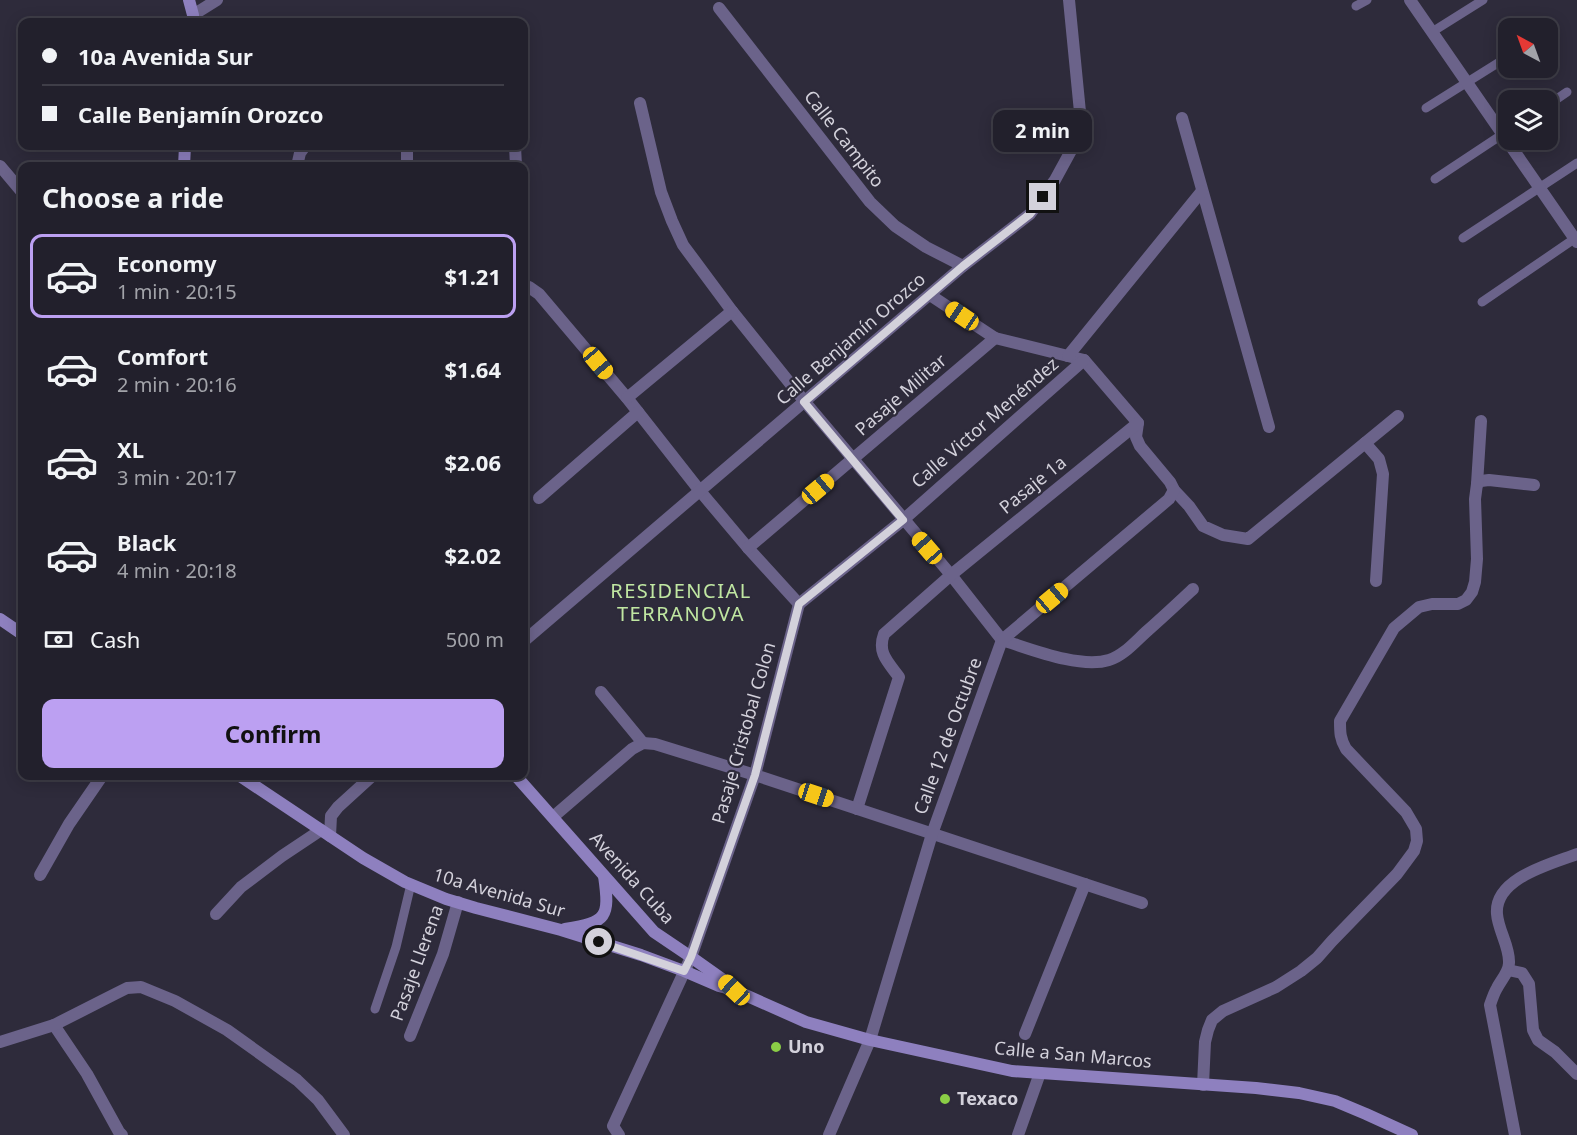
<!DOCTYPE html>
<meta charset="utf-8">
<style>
:root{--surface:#22202c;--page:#2a2834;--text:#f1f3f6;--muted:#a2a3a9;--line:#3f3e48;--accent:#bca0f2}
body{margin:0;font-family:"Noto Sans",sans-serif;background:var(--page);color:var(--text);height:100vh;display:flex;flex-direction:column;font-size:22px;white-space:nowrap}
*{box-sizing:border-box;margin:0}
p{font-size:20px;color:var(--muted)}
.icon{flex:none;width:33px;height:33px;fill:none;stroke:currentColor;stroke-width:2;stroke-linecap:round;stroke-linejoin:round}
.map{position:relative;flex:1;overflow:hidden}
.sheet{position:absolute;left:18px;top:162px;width:510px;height:618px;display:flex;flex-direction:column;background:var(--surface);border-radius:12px;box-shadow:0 3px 15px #0003,0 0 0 2px var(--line)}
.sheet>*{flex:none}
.hud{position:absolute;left:18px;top:18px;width:510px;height:132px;border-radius:12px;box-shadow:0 3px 15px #0003,0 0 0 2px var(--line);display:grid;align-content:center;height:132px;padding:0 24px;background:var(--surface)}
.needle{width:39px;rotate:319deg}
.buttons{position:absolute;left:1498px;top:18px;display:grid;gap:12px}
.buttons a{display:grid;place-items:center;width:60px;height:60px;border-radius:12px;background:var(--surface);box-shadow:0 3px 15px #0003,0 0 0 2px var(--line);font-size:30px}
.end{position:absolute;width:27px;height:27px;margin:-14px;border:8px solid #d3d1db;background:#111;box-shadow:0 0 0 3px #111}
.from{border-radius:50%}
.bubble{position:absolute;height:42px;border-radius:12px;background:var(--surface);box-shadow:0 3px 15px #0003,0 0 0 2px var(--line);font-size:20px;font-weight:700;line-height:42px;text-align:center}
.car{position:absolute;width:18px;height:36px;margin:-18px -9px;border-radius:8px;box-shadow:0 0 4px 2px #0007;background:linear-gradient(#f5c518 24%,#345 0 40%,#f5c518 0 76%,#345 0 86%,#f5c518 0)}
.hud b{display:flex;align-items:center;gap:21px;height:57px;font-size:22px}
.hud b+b{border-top:2px solid var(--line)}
.hud i{width:15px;height:15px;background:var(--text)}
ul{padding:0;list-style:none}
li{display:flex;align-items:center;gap:18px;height:84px;margin:0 12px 9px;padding:0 12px;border:3px solid transparent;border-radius:12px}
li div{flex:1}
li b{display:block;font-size:22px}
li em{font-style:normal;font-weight:700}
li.on{border-color:var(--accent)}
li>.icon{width:54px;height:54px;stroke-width:1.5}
h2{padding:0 24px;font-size:27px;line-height:72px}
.pay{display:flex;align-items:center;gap:15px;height:66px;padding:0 24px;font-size:22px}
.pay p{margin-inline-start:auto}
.cta{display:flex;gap:12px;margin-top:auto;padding:12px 24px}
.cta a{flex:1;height:69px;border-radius:12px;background:var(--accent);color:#111;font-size:24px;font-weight:700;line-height:69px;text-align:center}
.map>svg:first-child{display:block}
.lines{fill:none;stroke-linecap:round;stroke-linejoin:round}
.pedestrian{stroke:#6b638a;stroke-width:9}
.minor{stroke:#6b638a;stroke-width:12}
.secondary{stroke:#8e80bf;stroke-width:12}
.route{stroke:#d3d1db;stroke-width:8}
.poi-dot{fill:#8bce46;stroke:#2e2b3b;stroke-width:2}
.labels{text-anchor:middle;stroke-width:4.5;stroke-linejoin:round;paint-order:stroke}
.street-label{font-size:18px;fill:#d3d1db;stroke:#2e2b3b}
.poi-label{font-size:18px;font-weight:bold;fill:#d3d1db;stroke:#2e2b3b;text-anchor:start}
.neighbourhood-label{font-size:20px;letter-spacing:1.5px;fill:#c0e7a2;stroke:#2e2b3b}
</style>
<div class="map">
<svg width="1577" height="1135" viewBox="0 0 1577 1135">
<rect width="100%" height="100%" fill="#2e2b3b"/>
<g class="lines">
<g class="pedestrian">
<polyline points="1356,6 1367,0"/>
<polyline points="1432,32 1483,0"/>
<polyline points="1548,105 1567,92"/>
<polyline points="1426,108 1509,56"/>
<polyline points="1435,179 1509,130"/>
<polyline points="1463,238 1577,163"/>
<polyline points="1482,302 1577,237"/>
<polyline points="375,1009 396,947 411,884"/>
</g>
<g class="minor">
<polyline points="1410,0 1577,242"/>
<polyline points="719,8 870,202 895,226 926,247 963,266"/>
<polyline points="193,15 217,0"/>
<polyline points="640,103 661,192 672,221 683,245 732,311 805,402 951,575 1002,640"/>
<polyline points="1182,118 1269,427"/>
<polyline points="407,146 407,166"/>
<polyline points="515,146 516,166"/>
<polyline points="0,166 22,192"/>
<polyline points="297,166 300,153 305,146"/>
<polyline points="524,285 529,287 539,294 627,398 700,491 748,548 799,604"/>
<polyline points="930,295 995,338 1084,360 1138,423 1136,437 1140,446 1170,482 1174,490 1189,506 1203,526 1223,535 1248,539 1398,416"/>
<polyline points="1068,356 1202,191"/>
<polyline points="627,398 732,311"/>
<polyline points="1365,443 1379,459 1383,474 1376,581"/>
<polyline points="1477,484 1481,481 1489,480 1534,485"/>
<polyline points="539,498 638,412"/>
<polyline points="748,548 995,338"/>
<polyline points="799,604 903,520 1084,360"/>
<path d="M1002,640C1031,649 1080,669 1109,660C1123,656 1135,642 1146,632C1162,618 1178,603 1193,589"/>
<polyline points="524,641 963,266 1030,214 1055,180 1073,147 1080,112 1069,0"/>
<polyline points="601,692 643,743"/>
<path d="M857,809L899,677C888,662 877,653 884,634L951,575L1138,423"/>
<polyline points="553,817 632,749 643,743 655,744 755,775 1142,903"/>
<polyline points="330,836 331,816 338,807 372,776"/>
<polyline points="40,875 69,824 102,776"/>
<polyline points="216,914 241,887 282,856 321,830"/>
<polyline points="1508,970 1522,973 1529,984 1533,1030 1538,1040 1555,1052 1577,1074"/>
<polyline points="54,1025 87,1074 119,1132 122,1135"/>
<polyline points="1025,1034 1085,884"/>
<polyline points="410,1036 443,954 458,902"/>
<polyline points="0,1042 54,1025 115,994 127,988 141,987 175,1001 227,1030 297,1080 318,1100 344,1135"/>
<path d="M1203,1085L1205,1042L1208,1030L1212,1020L1223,1011L1276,987L1301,971L1317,958L1332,941L1397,874L1414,851L1417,841L1416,829L1406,812L1346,749C1340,739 1340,732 1340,721L1394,628L1419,607L1432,604H1458L1466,600L1472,592L1475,582L1477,559L1475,499L1477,484L1481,421"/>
<polyline points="619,1135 613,1126 691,957 755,775 799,604"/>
<polyline points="829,1135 870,1040 932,834 1002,640 1169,499 1174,490"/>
<polyline points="1018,1135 1040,1073"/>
<path d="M1515,1135L1490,1005C1492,999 1494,993 1497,988C1501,980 1509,972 1509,963C1510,947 1498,930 1497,914C1494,878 1551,864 1577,854"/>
</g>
<g class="secondary">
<polyline points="189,0 193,15 193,22"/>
<polyline points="184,166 185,146"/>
<polyline points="0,619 22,634"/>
<polyline points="240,776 363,858 405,882 446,899 476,908 561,930 641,955 684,971 719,986 734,990 806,1022 870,1040 1012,1071 1256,1088 1299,1093 1335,1101 1366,1114 1412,1135"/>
<polyline points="516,776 654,932 691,957 722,979 731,988"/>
<path d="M565,929C607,922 610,918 604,876"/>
</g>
</g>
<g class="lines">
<polyline class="route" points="599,942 684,971 691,957 755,775 799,604 903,520 804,402 963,266 1030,214 1043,197"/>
</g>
<g class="poi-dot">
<circle cx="776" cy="1047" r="6"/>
<circle cx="945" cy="1099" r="6"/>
</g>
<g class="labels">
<g class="street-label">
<text transform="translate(844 139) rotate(52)" y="6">Calle Campito</text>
<text transform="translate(851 339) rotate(-41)" y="6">Calle Benjamín Orozco</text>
<text transform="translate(901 395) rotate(-41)" y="6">Pasaje Militar</text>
<text transform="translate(985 423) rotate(-41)" y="6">Calle Victor Menéndez</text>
<text transform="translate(1033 485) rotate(-39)" y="6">Pasaje 1a</text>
<text transform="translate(744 733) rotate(-74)" y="6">Pasaje Cristobal Colon</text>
<text transform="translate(948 736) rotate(-70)" y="6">Calle 12 de Octubre</text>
<text transform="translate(632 878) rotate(48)" y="6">Avenida Cuba</text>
<text transform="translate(499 893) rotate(16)" y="6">10a Avenida Sur</text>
<text transform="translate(417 963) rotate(-70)" y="6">Pasaje Llerena</text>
<text transform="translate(1073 1055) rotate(5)" y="6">Calle a San Marcos</text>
</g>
<g class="poi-label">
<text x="788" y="1053">Uno</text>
<text x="957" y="1105">Texaco</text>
</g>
<g class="neighbourhood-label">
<text x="681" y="598">RESIDENCIAL<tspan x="681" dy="23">TERRANOVA</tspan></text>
</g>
</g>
</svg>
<div class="buttons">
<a><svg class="needle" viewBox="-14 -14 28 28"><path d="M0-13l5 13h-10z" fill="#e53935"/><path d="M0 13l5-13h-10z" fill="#a2a3a9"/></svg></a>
<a><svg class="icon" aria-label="layers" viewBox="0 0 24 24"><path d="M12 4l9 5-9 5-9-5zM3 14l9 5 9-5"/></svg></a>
</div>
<i class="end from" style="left:599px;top:942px"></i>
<i class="end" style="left:1043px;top:197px"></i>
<div class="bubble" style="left:993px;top:110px;width:99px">2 min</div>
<i class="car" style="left:962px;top:316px;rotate:304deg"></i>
<i class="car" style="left:598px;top:363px;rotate:140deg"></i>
<i class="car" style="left:818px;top:489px;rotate:50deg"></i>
<i class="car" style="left:927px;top:548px;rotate:319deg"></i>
<i class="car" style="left:1052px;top:598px;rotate:50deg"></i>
<i class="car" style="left:816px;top:795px;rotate:108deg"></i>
<i class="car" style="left:734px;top:990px;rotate:313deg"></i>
<div class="hud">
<b><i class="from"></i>10a Avenida Sur</b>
<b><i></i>Calle Benjamín Orozco</b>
</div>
<section class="sheet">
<h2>Choose a ride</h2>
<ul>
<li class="on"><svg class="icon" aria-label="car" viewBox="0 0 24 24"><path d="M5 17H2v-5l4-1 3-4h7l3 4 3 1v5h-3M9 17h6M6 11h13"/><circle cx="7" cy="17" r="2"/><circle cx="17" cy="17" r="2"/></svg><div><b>Economy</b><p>1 min · 20:15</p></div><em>$1.21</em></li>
<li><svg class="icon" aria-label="car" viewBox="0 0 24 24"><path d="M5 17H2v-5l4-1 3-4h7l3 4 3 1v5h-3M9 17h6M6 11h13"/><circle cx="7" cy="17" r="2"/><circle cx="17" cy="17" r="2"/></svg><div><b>Comfort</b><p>2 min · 20:16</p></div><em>$1.64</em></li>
<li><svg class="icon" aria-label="car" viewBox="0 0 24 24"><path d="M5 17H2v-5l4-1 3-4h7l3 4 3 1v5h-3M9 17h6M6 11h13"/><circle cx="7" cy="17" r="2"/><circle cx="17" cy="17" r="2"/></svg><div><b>XL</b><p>3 min · 20:17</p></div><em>$2.06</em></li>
<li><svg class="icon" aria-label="car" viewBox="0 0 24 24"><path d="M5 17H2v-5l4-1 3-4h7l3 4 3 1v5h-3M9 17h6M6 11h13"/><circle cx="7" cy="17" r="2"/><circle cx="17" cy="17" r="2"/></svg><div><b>Black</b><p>4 min · 20:18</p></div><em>$2.02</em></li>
</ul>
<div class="pay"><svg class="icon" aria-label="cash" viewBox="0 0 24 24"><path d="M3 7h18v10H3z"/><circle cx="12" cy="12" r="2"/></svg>Cash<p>500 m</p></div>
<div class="cta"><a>Confirm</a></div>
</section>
</div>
